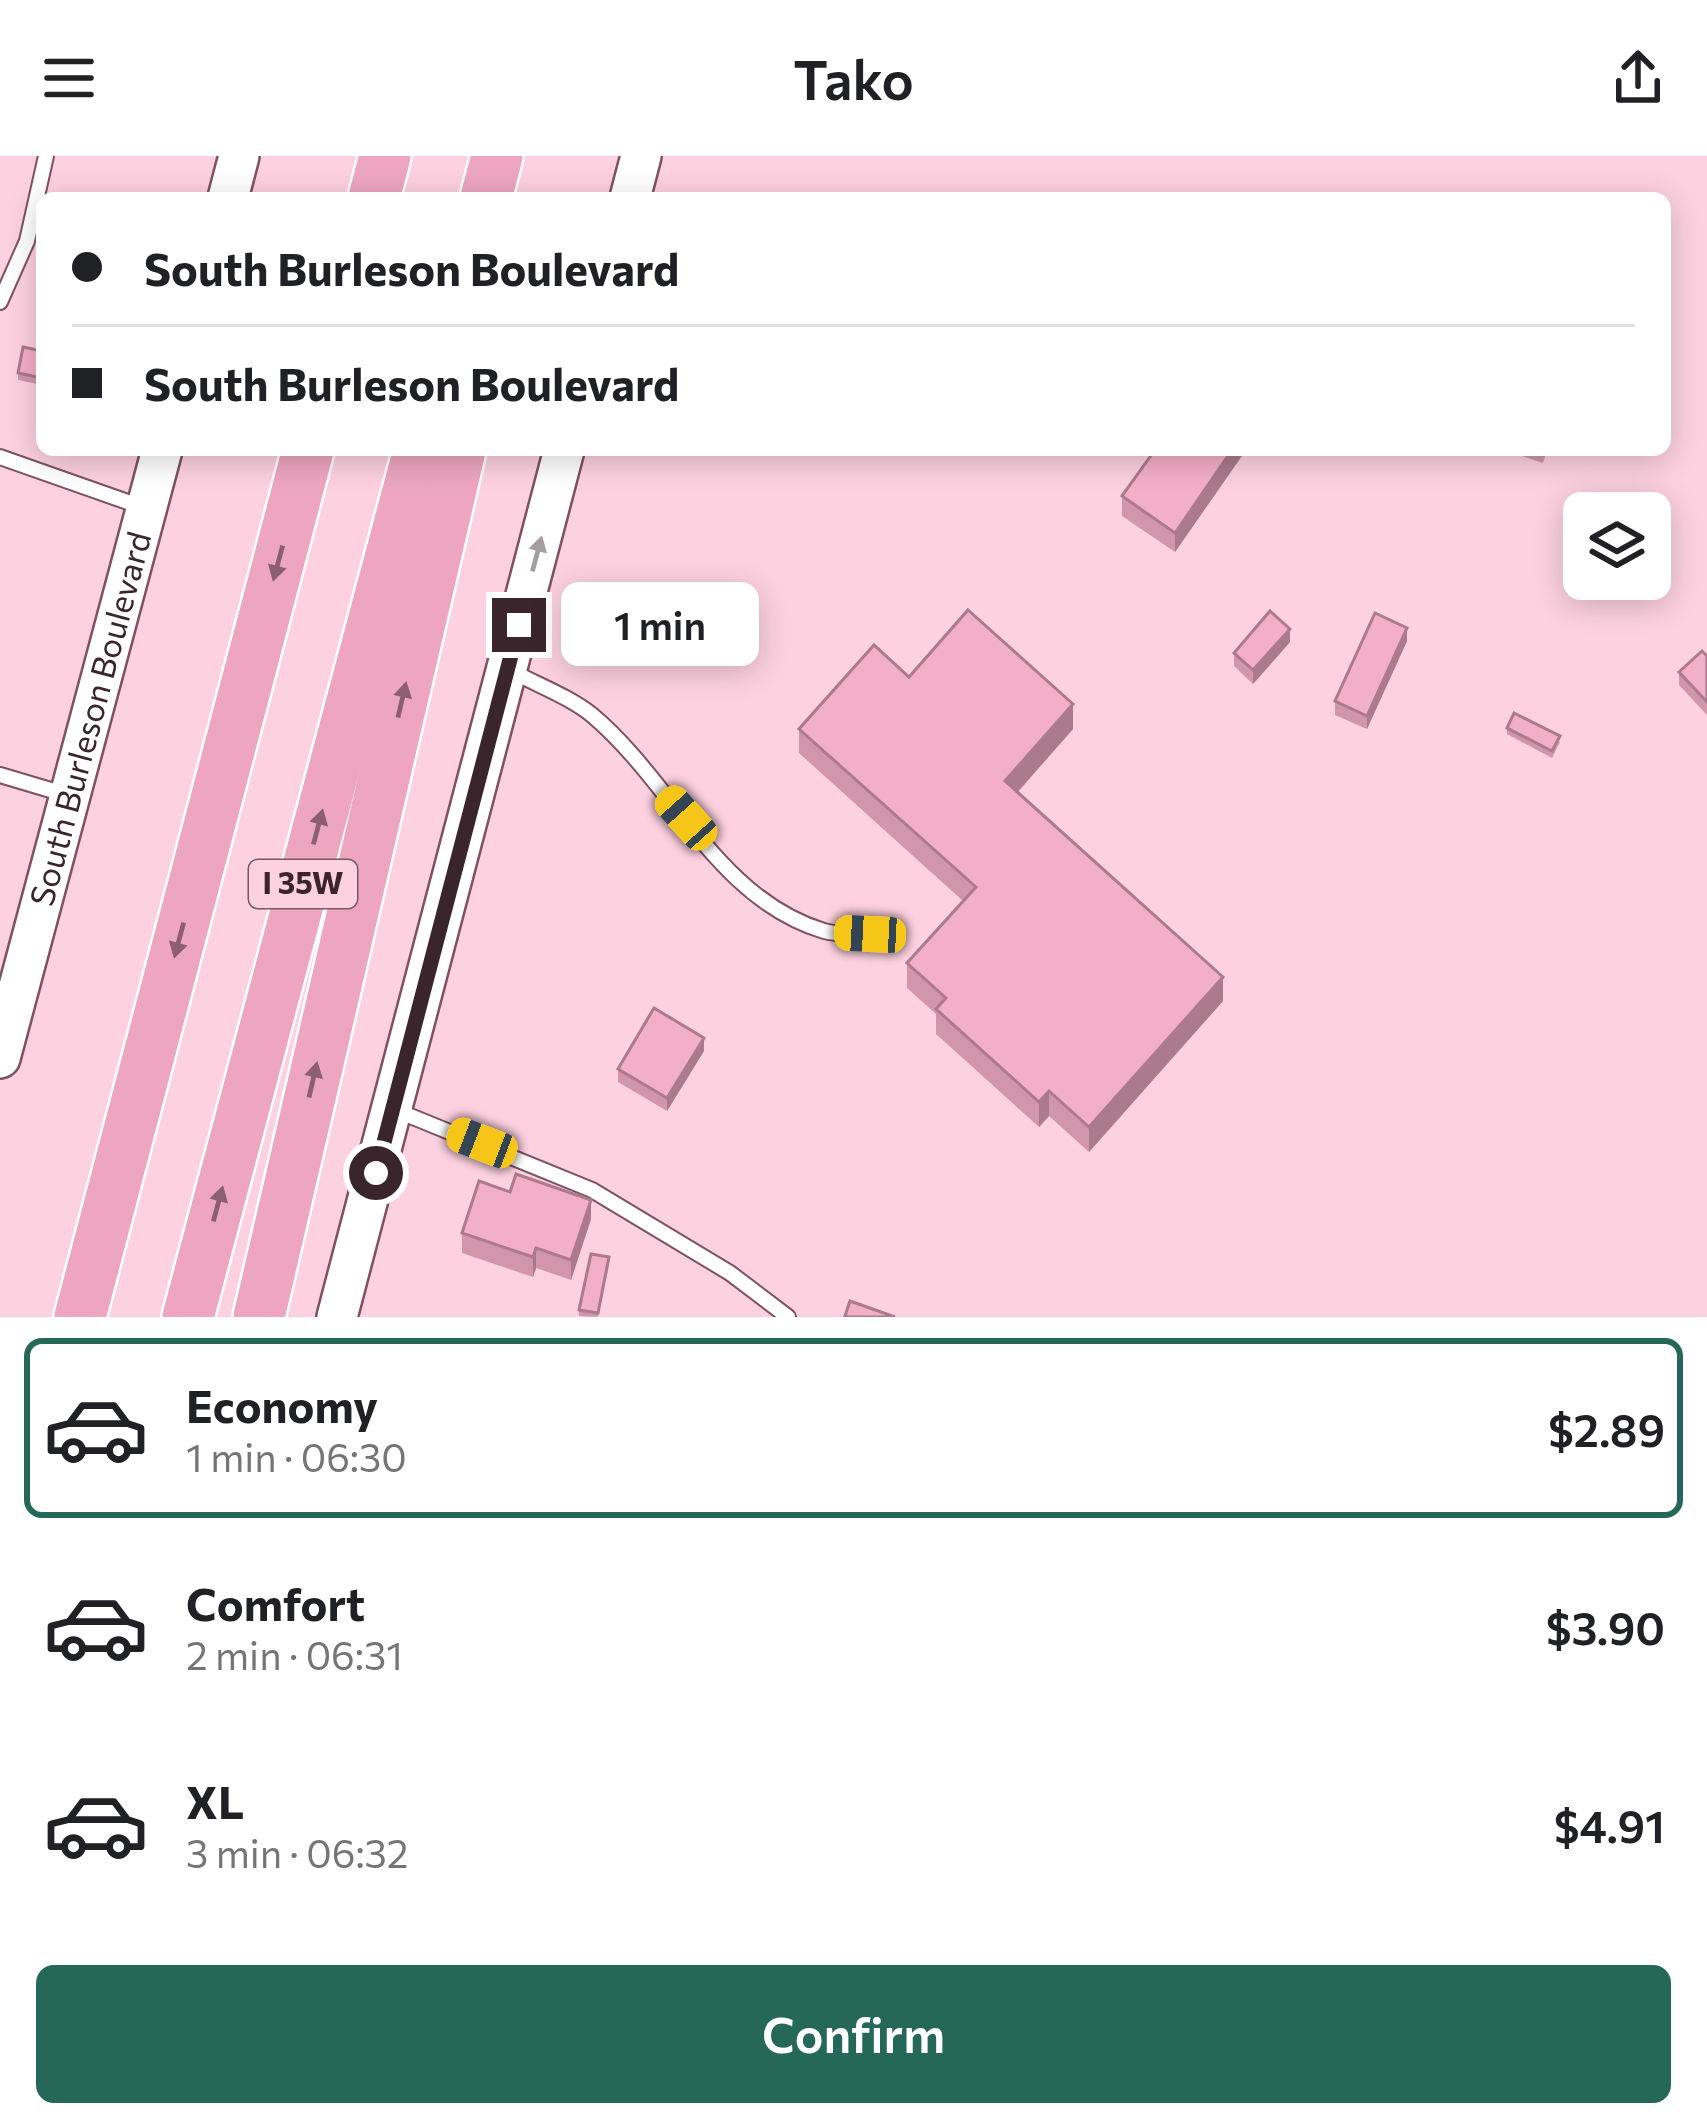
<!DOCTYPE html>
<meta charset="utf-8">
<style>
:root{--surface:#fff;--page:#f2f2f2;--text:#202124;--muted:#757577;--line:#e0e0e0;--accent:#256859}
body{margin:0;font-family:Commissioner,sans-serif;background:var(--page);color:var(--text);height:100vh;display:flex;flex-direction:column;font-size:45px;white-space:nowrap}
*{box-sizing:border-box;margin:0}
p{font-size:39px;color:var(--muted)}
.icon{flex:none;width:66px;height:66px;fill:none;stroke:currentColor;stroke-width:2;stroke-linecap:round;stroke-linejoin:round}
.map{position:relative;height:1161px;overflow:hidden}
.side{display:flex;flex-direction:column;background:var(--surface);flex:1}
.side>*{flex:none}
.banner{position:absolute;left:36px;top:36px;width:1635px;height:264px;border-radius:18px;box-shadow:0 6px 30px #0003;display:grid;align-content:center;height:264px;padding:0 36px;background:var(--surface)}
.controls{position:absolute;left:1563px;top:336px;display:grid;gap:24px}
.controls a{display:grid;place-items:center;width:108px;height:108px;border-radius:18px;background:var(--surface);box-shadow:0 6px 30px #0003;font-size:60px}
.end{position:absolute;width:54px;height:54px;margin:-27px;border:15px solid #3a252d;background:#fff;box-shadow:0 0 0 6px #fff}
.from{border-radius:50%}
.bubble{position:absolute;height:84px;border-radius:18px;background:var(--surface);box-shadow:0 6px 30px #0003;font-size:39px;font-weight:600;line-height:84px;text-align:center}
.car{position:absolute;width:36px;height:72px;margin:-36px -18px;border-radius:15px;box-shadow:0 0 9px 3px #0007;background:linear-gradient(#f5c518 24%,#345 0 40%,#f5c518 0 76%,#345 0 86%,#f5c518 0)}
.banner b{display:flex;align-items:center;gap:42px;height:114px;font-size:45px}
.banner b+b{border-top:3px solid var(--line)}
.banner i{width:30px;height:30px;background:var(--text)}
ul{padding:21px 0 0;list-style:none}
li{display:flex;align-items:center;gap:36px;height:180px;margin:0 24px 18px;padding:0 12px;border:6px solid transparent;border-radius:18px}
li div{flex:1}
li b{display:block;font-size:45px}
li em{font-style:normal;font-weight:600}
li.current{border-color:var(--accent)}
li>.icon{width:108px;height:108px;stroke-width:1.5}
.primary-button{display:flex;gap:24px;margin-top:auto;padding:24px 36px}
.primary-button a{flex:1;height:138px;border-radius:18px;background:var(--accent);color:#fff;font-size:48px;font-weight:600;line-height:138px;text-align:center}
header{display:flex;justify-content:space-between;align-items:center;height:156px;padding:0 36px;background:var(--surface);font-size:54px;font-weight:600}
.map>svg:first-child{display:block}
.lines{fill:none;stroke-linecap:round;stroke-linejoin:round}
.lane-casing{stroke:#7f5062;stroke-width:18}
.secondary-casing{stroke:#7f5062;stroke-width:44}
.highway-casing{stroke:#fff;stroke-width:56}
.lane{stroke:#fff;stroke-width:14}
.secondary{stroke:#fff;stroke-width:39}
.highway{stroke:#eea6c0;stroke-width:51}
.wall{fill:#d296ac}
.shaded-wall{fill:#ab7a8c}
.building{fill:#f4afc8;stroke:#ab7a8c;stroke-width:3}
.oneway{fill:#a69da0}
.oneway2{fill:#8b5f6f}
.route{stroke:#3a252d;stroke-width:15}
.labels{text-anchor:middle;stroke-width:10;stroke-linejoin:round;paint-order:stroke}
.shield{fill:#fdd1e0;stroke:#745963;stroke-width:3}
.shield-label{font-size:30px;font-weight:bold;fill:#3a252d}
.street-label{font-size:33px;fill:#3a252d;stroke:#fdd1e0}
</style>
<header><svg class="icon" aria-label="menu" viewBox="0 0 24 24"><path d="M4 6h16M4 12h16M4 18h16"/></svg>Tako<svg class="icon" aria-label="share" viewBox="0 0 24 24"><path d="M12 15V3M7 8l5-5 5 5M5 13v7h14v-7"/></svg></header>
<div class="map">
<svg width="1707" height="1161" viewBox="0 0 1707 1161">
<rect width="100%" height="100%" fill="#fdd1e0"/>
<g class="lines">
<g class="lane-casing">
<g id="lane">
<polyline points="0,146 27,85 46,0"/>
<polyline points="0,301 142,351"/>
<path d="M512,515C537,529 570,541 592,559C673,627 717,743 824,775C838,779 855,778 870,778"/>
<polyline points="0,619 64,638"/>
<polyline points="398,955 592,1034 730,1117 788,1161"/>
</g>
</g>
<g class="secondary-casing">
<g id="secondary">
<polyline points="228,42 239,0"/>
<polyline points="630,42 641,0"/>
<path id="s1" d="M0,902L162,294"/>
<polyline points="337,1161 564,294"/>
</g>
</g>
<g class="highway-casing">
<g id="highway">
<polyline points="374,42 385,0"/>
<polyline points="486,42 497,0"/>
<polyline points="80,1161 308,294"/>
<polyline points="188,1161 419,294"/>
<polyline points="259,1161 460,294"/>
</g>
</g>
<use href="#lane" class="lane"/>
<use href="#secondary" class="secondary"/>
<use href="#highway" class="highway"/>
</g>
<g class="wall">
<polygon points="42,195 42,229 18,224 18,217"/>
<polygon points="1246,294 1175,396 1122,360 1122,340"/>
<polygon points="1516,294 1547,294 1543,307 1516,298"/>
<polygon points="1407,485 1367,573 1335,559 1335,545"/>
<polygon points="1290,486 1253,528 1234,510 1234,497"/>
<polygon points="1707,500 1707,559 1679,529 1679,516"/>
<polygon points="909,521 1073,573 1018,636 1223,845 1089,996 1049,960 1039,971 936,878 936,858 907,832 907,807 963,745 799,597 799,573"/>
<polygon points="1507,572 1560,586 1552,602 1507,578"/>
<polygon points="704,895 667,955 618,926 618,913"/>
<polygon points="591,1063 571,1124 536,1112 533,1121 462,1097 462,1077"/>
<polygon points="609,1108 598,1161 579,1160 579,1154"/>
</g>
<g class="shaded-wall">
<polygon points="1232,294 1246,294 1175,396 1175,377"/>
<polygon points="1407,472 1407,485 1367,573 1367,560"/>
<polygon points="1290,473 1290,486 1253,528 1253,514"/>
<polygon points="1073,548 1073,573 1005,650 1005,625"/>
<polygon points="1223,821 1223,845 1089,996 1089,971"/>
<polygon points="704,882 704,895 667,955 667,942"/>
<polygon points="1049,935 1049,960 1039,971 1039,946"/>
<polygon points="591,1044 591,1063 571,1124 571,1104"/>
<polygon points="536,1092 536,1112 533,1121 533,1101"/>
</g>
<g class="building">
<polygon points="23,191 42,195 42,222 18,217"/>
<polygon points="1155,294 1232,294 1175,377 1122,340"/>
<polygon points="968,454 1073,548 1005,625 1223,821 1089,971 1049,935 1039,946 936,853 946,842 907,807 976,731 799,573 874,489 909,521"/>
<polygon points="1270,455 1290,473 1253,514 1234,497"/>
<polygon points="1375,457 1407,472 1367,560 1335,545"/>
<polygon points="1702,495 1707,500 1707,546 1679,516"/>
<polygon points="1514,557 1560,580 1552,595 1507,572"/>
<polygon points="654,852 704,882 667,942 618,913"/>
<polygon points="516,1018 591,1044 571,1104 536,1092 533,1101 462,1077 479,1025 510,1036"/>
<polygon points="591,1098 609,1101 598,1157 579,1154"/>
<polygon points="850,1145 895,1161 849,1161 845,1160"/>
</g>
<defs><path id="oneway-solid" d="M-6-.8H1V-3.2L6.5 0L1 3.2V.8H-6Z" transform="scale(3)"/></defs>
<use class="oneway" href="#oneway-solid" transform="translate(537 398) rotate(-75)"/>
<g class="oneway2">
<use href="#oneway-solid" transform="translate(278 407) rotate(105)"/>
<use href="#oneway-solid" transform="translate(402 544) rotate(-77)"/>
<use href="#oneway-solid" transform="translate(318 671) rotate(-75)"/>
<use href="#oneway-solid" transform="translate(179 784) rotate(105)"/>
<use href="#oneway-solid" transform="translate(313 924) rotate(-77)"/>
<use href="#oneway-solid" transform="translate(218 1048) rotate(-75)"/>
</g>
<g class="lines">
<polyline class="route" points="376,1017 519,469"/>
</g>
<g class="labels">
<rect class="shield" x="249" y="704" width="108" height="48" rx="9"/>
<g class="shield-label">
<text x="303" y="738">I 35W</text>
</g>
<g class="street-label">
<text dy="12" stroke="none"><textPath href="#s1" startOffset="351">South Burleson Boulevard</textPath></text>
</g>
</g>
</svg>
<div class="controls">
<a><svg class="icon" aria-label="layers" viewBox="0 0 24 24"><path d="M12 4l9 5-9 5-9-5zM3 14l9 5 9-5"/></svg></a>
</div>
<i class="end from" style="left:376px;top:1017px"></i>
<i class="end" style="left:519px;top:469px"></i>
<div class="bubble" style="left:561px;top:426px;width:198px">1 min</div>
<i class="car" style="left:686px;top:662px;rotate:318deg"></i>
<i class="car" style="left:870px;top:778px;rotate:273deg"></i>
<i class="car" style="left:482px;top:987px;rotate:291deg"></i>
<div class="banner">
<b><i class="from"></i>South Burleson Boulevard</b>
<b><i></i>South Burleson Boulevard</b>
</div>
</div>
<section class="side">
<ul>
<li class="current"><svg class="icon" aria-label="car" viewBox="0 0 24 24"><path d="M5 17H2v-5l4-1 3-4h7l3 4 3 1v5h-3M9 17h6M6 11h13"/><circle cx="7" cy="17" r="2"/><circle cx="17" cy="17" r="2"/></svg><div><b>Economy</b><p>1 min · 06:30</p></div><em>$2.89</em></li>
<li><svg class="icon" aria-label="car" viewBox="0 0 24 24"><path d="M5 17H2v-5l4-1 3-4h7l3 4 3 1v5h-3M9 17h6M6 11h13"/><circle cx="7" cy="17" r="2"/><circle cx="17" cy="17" r="2"/></svg><div><b>Comfort</b><p>2 min · 06:31</p></div><em>$3.90</em></li>
<li><svg class="icon" aria-label="car" viewBox="0 0 24 24"><path d="M5 17H2v-5l4-1 3-4h7l3 4 3 1v5h-3M9 17h6M6 11h13"/><circle cx="7" cy="17" r="2"/><circle cx="17" cy="17" r="2"/></svg><div><b>XL</b><p>3 min · 06:32</p></div><em>$4.91</em></li>
</ul>
<div class="primary-button"><a>Confirm</a></div>
</section>
